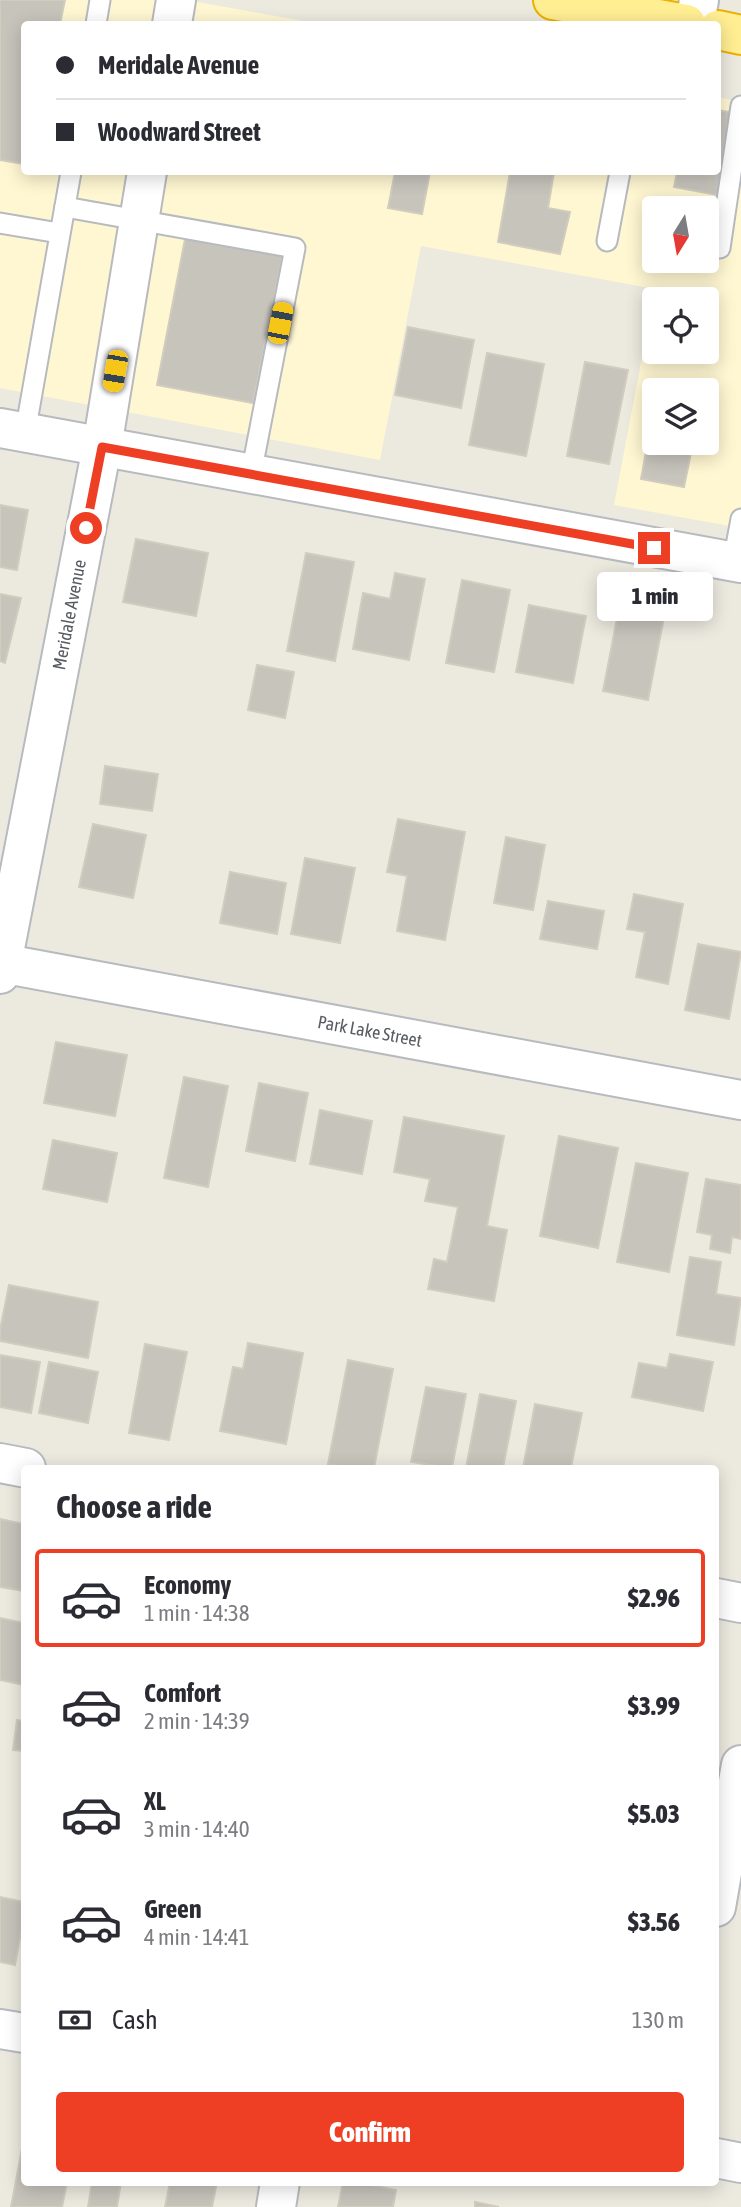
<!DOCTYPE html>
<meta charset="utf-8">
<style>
:root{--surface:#fff;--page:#f2f2f3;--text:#2b2b33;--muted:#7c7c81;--line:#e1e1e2;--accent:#ee3f24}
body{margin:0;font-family:"Asap Condensed",sans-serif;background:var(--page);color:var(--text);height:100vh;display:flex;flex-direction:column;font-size:26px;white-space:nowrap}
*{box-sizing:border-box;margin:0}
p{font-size:23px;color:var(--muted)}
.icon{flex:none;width:38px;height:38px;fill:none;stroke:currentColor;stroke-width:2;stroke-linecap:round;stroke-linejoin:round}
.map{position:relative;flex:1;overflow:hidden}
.panel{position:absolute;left:21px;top:1465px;width:698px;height:721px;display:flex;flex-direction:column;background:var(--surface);border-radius:7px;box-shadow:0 4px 18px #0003}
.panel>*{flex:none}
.hud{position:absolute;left:21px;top:21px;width:700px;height:154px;border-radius:7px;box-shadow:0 4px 18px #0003;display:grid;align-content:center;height:154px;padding:0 35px;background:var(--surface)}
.needle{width:46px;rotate:191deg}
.buttons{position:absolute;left:642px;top:196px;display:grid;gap:14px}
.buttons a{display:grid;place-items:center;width:77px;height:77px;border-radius:7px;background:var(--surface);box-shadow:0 4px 18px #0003;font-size:35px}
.end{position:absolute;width:32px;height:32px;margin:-16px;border:9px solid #ee3f24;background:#fff;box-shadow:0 0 0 4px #fff}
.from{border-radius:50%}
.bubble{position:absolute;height:49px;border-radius:7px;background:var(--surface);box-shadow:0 4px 18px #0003;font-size:23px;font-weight:800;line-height:49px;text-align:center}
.car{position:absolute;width:21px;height:42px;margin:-21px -10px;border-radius:9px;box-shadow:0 0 5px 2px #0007;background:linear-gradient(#f5c518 24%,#345 0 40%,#f5c518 0 76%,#345 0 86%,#f5c518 0)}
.hud b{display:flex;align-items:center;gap:24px;height:66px;font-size:26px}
.hud b+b{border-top:2px solid var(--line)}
.hud i{width:18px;height:18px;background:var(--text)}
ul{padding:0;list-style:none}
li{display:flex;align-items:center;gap:21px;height:98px;margin:0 14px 10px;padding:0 21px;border:4px solid transparent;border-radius:7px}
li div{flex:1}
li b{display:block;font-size:26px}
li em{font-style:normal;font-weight:800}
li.active{border-color:var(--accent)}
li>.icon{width:63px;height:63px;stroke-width:1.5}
h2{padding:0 35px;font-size:32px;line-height:84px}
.pay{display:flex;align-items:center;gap:18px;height:77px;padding:0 35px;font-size:26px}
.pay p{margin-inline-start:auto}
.primary-button{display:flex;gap:14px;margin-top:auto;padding:14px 35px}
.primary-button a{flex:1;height:80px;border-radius:7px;background:var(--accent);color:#fff;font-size:28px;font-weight:800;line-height:80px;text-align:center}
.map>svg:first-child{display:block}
.commercial{fill:#fff7d2;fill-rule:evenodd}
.building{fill:#c7c4bc;stroke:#d1ccbe;stroke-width:2}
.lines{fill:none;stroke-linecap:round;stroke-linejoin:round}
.service-casing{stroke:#b7babf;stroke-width:23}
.minor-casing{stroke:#b7babf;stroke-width:42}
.trunk-casing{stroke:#ebb000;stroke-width:42}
.service{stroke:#fff;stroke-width:19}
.minor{stroke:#fff;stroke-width:38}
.trunk{stroke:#ffee92;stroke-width:38}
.route{stroke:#ee3f24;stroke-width:9}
.labels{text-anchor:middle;stroke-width:7;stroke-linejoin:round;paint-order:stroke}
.street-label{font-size:18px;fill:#585c61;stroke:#fff}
</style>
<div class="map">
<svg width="741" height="2207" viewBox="0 0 741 2207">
<rect width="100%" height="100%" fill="#eceadf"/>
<path class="commercial" d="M0,0H186L320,24H24V172H718V97L741,102V528L614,505L655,289L421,246L380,460L0,388ZM654,208H707V261H654ZM654,299H707V352H654ZM654,390H707V443H654Z"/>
<g class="building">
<polygon points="0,0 65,0 60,24 24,24 24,164 0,160"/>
<polygon points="718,110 739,114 723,196 674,187 677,172 718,172"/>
<polygon points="395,172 430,172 422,214 388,208"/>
<polygon points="510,172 554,172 548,208 570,212 560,254 498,242"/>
<polygon points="186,234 283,253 253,403 157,385"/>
<polygon points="408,327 474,340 461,408 395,395"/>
<polygon points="487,353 544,364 526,456 469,445"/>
<polygon points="585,362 628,370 609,464 567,456"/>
<polygon points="654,408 654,443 693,443 684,487 641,479"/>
<polygon points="0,505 28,510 17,570 0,567"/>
<polygon points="136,539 208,553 196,616 123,602"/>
<polygon points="306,553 354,562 335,661 287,651"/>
<polygon points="395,573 425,579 409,660 353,649 363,593 390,599"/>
<polygon points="462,580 510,590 494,672 446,663"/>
<polygon points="0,594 21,598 5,663 0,661"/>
<polygon points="529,605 586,616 573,683 516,672"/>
<polygon points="619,608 664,617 648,700 603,691"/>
<polygon points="257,665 294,672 285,718 248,710"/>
<polygon points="105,766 158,774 152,811 100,804"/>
<polygon points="398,819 465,832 445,940 397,931 407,876 387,872"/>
<polygon points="93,824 146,835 133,898 79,887"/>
<polygon points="506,837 545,845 533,910 494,903"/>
<polygon points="305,858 355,868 340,943 291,934"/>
<polygon points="230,872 286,883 277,934 220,923"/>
<polygon points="634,894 683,904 668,984 636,977 645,932 627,929"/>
<polygon points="548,901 604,911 597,949 540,939"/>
<polygon points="698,944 741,952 729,1019 685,1010"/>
<polygon points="56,1042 127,1055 115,1116 44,1103"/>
<polygon points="184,1077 228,1086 208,1187 164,1178"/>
<polygon points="259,1083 308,1093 295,1161 246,1151"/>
<polygon points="320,1110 372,1121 362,1174 310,1164"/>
<polygon points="404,1117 504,1136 487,1226 507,1230 494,1301 428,1289 434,1259 447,1262 458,1207 425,1201 430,1179 394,1172"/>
<polygon points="559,1136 618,1148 598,1248 540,1236"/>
<polygon points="53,1140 117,1153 107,1202 43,1189"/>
<polygon points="636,1163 688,1173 669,1272 617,1262"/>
<polygon points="706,1179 741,1185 741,1239 732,1237 730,1253 710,1249 712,1235 697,1232"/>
<polygon points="690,1257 721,1262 716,1294 741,1298 734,1345 677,1335"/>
<polygon points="9,1285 98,1302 88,1358 0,1341 0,1330"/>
<polygon points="248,1343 303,1353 286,1444 220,1431 233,1367 243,1369"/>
<polygon points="145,1344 187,1352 169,1440 129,1433"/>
<polygon points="670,1354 713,1362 703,1411 632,1397 639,1363 667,1368"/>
<polygon points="0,1355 40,1362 31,1413 0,1407"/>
<polygon points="348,1360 393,1369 374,1468 349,1468 328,1464"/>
<polygon points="49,1362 98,1372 88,1423 39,1413"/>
<polygon points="426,1387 466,1394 452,1468 411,1462"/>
<polygon points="480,1394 516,1401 503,1468 466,1468"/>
<polygon points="535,1404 582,1413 571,1468 523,1468"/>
<polygon points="0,1519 24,1524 24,1591 0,1587"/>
<polygon points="0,1618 24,1623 24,1685 0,1680"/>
<polygon points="17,1720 24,1721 24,1751 13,1750"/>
<polygon points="0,1897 24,1902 24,1917 15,1965 0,1962"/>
<polygon points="24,2138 24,2182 67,2182 62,2207 11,2207"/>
<polygon points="92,2182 121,2182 117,2207 88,2207"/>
<polygon points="170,2182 217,2182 212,2207 165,2207"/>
<polygon points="343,2182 357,2182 396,2190 393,2207 338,2207"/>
<polygon points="475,2202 499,2207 475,2207"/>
</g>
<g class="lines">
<g class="service-casing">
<g id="service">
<polyline points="96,24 100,0"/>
<polyline points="65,207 295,248 251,474"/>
<polyline points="0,223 59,233"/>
<polyline points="607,241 620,172"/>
<polyline points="707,245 720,248 741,106"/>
<polyline points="25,433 71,172"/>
<polyline points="733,562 741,519"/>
</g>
</g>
<g class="minor-casing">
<g id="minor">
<polyline points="172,24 176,0"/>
<polyline points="695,24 699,0"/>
<polyline points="0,428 741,563"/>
<path id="s1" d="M0,963L741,1100"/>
<path id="s2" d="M0,974L102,447L147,172"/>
<polyline points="0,1463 26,1468"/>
<polyline points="716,1598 741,1603"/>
<polyline points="716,1907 741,1765"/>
<polyline points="0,2029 24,2033"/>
<polyline points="716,2158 741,2163"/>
<polyline points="276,2207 280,2182"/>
</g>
</g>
<g class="trunk-casing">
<g id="trunk">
<polyline points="553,0 686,24"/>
<polyline points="718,30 741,35"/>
</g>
</g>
<use href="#service" class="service"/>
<use href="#minor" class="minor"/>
<use href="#trunk" class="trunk"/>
</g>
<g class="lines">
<polyline class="route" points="86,528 102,447 654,548"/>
</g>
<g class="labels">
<g class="street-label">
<text dy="6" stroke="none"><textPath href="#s2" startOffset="366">Meridale Avenue</textPath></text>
<text dy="6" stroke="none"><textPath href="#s1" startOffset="376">Park Lake Street</textPath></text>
</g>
</g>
</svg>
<div class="buttons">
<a><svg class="needle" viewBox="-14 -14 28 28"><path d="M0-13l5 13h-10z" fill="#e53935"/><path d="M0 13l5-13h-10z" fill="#7c7c81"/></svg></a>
<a><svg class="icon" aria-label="locate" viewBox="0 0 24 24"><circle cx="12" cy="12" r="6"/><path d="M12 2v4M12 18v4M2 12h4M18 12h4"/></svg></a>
<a><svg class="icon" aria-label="layers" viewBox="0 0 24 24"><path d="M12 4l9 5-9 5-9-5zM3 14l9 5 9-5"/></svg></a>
</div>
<i class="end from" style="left:86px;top:528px"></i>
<i class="end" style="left:654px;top:548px"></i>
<div class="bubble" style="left:597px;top:572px;width:116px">1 min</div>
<i class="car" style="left:280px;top:323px;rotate:11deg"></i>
<i class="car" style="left:115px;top:371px;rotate:190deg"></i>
<div class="hud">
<b><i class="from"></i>Meridale Avenue</b>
<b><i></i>Woodward Street</b>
</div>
<section class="panel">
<h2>Choose a ride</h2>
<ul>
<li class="active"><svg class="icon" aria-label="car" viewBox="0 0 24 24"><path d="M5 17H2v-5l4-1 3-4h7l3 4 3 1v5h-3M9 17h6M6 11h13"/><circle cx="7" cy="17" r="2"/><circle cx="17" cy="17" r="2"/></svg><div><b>Economy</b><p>1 min · 14:38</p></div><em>$2.96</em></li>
<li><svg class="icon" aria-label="car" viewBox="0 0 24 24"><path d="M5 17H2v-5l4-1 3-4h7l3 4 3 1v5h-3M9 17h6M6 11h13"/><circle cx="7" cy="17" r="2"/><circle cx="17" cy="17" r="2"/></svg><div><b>Comfort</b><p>2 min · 14:39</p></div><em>$3.99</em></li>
<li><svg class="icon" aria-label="car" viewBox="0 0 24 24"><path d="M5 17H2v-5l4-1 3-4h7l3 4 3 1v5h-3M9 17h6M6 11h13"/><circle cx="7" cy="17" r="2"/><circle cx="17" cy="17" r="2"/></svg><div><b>XL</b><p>3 min · 14:40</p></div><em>$5.03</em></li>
<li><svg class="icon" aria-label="car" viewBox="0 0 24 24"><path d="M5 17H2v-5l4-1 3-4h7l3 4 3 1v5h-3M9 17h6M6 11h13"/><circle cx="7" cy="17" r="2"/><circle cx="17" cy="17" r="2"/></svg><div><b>Green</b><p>4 min · 14:41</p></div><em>$3.56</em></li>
</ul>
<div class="pay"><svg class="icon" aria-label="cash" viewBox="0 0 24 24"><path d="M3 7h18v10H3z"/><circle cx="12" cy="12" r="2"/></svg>Cash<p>130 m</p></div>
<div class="primary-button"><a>Confirm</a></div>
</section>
</div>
